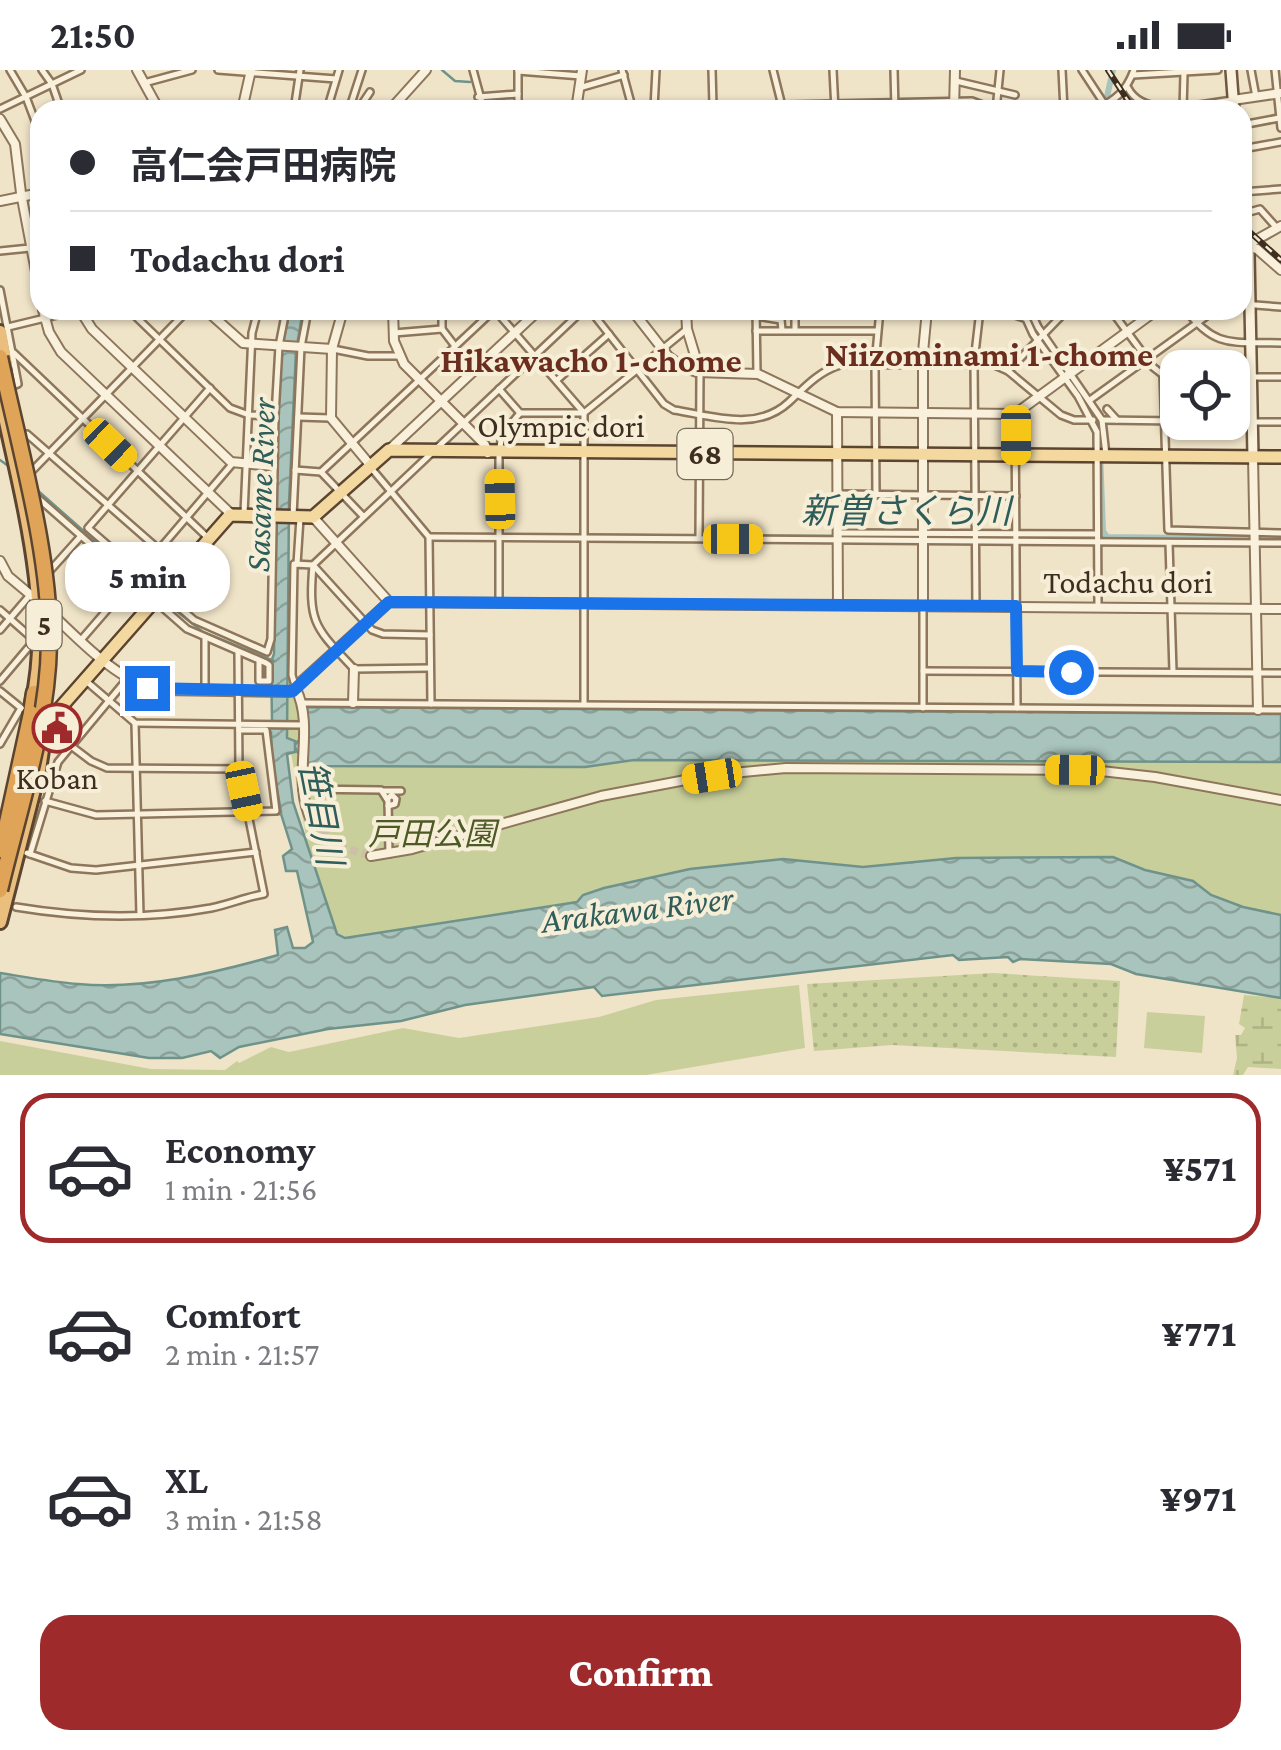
<!DOCTYPE html>
<meta charset="utf-8">
<style>
:root{--surface:#fff;--page:#f2f2f3;--text:#2b2b33;--muted:#7c7c81;--line:#e1e1e2;--accent:#9e2a2b}
body{margin:0;font-family:"Crimson Pro","Noto Sans JP",serif;background:var(--page);color:var(--text);height:100vh;display:flex;flex-direction:column;font-size:38px;white-space:nowrap}
*{box-sizing:border-box;margin:0}
p{font-size:32px;color:var(--muted)}
.icon{flex:none;width:55px;height:55px;fill:none;stroke:currentColor;stroke-width:2;stroke-linecap:round;stroke-linejoin:round}
.map{position:relative;height:1005px;overflow:hidden}
.sheet{display:flex;flex-direction:column;background:var(--surface);flex:1}
.sheet>*{flex:none}
.banner{position:absolute;left:30px;top:30px;width:1222px;height:220px;border-radius:30px;box-shadow:0 2px 8px #0004;display:grid;align-content:center;height:220px;padding:0 40px;background:var(--surface)}
.buttons{position:absolute;left:1160px;top:280px;display:grid;gap:20px}
.buttons a{display:grid;place-items:center;width:90px;height:90px;border-radius:20px;background:var(--surface);box-shadow:0 2px 8px #0004;font-size:50px}
.end{position:absolute;width:45px;height:45px;margin:-22px;border:12px solid #1a73e8;background:#fff;box-shadow:0 0 0 5px #fff}
.from{border-radius:50%}
.bubble{position:absolute;height:70px;border-radius:30px;background:var(--surface);box-shadow:0 2px 8px #0004;font-size:32px;font-weight:800;line-height:70px;text-align:center}
.car{position:absolute;width:30px;height:60px;margin:-30px -15px;border-radius:12px;box-shadow:0 0 8px 2px #0007;background:linear-gradient(#f5c518 24%,#345 0 40%,#f5c518 0 76%,#345 0 86%,#f5c518 0)}
.banner b{display:flex;align-items:center;gap:35px;height:95px;font-size:38px}
.banner b+b{border-top:2px solid var(--line)}
.banner i{width:25px;height:25px;background:var(--text)}
ul{padding:18px 0 0;list-style:none}
li{display:flex;align-items:center;gap:30px;height:150px;margin:0 20px 15px;padding:0 20px;border:5px solid transparent;border-radius:30px}
li div{flex:1}
li b{display:block;font-size:38px}
li em{font-style:normal;font-weight:800}
li.current{border-color:var(--accent)}
li>.icon{width:90px;height:90px;stroke-width:1.5}
.action{display:flex;gap:20px;margin-top:auto;padding:20px 40px}
.action a{flex:1;height:115px;border-radius:30px;background:var(--accent);color:#fff;font-size:40px;font-weight:800;line-height:115px;text-align:center}
.status{display:flex;justify-content:space-between;align-items:center;height:70px;padding:0 50px;background:var(--surface);direction:ltr}
.status svg{height:28px;fill:currentColor}
.map>svg:first-child{display:block}
.grass{fill:url(#grass-dots)}
.wetland{fill:url(#wetland-marsh)}
.green{fill:#c9cf9b}
.water{fill:url(#water-waves);stroke:#6f938a;stroke-width:2.5}
.lines{fill:none;stroke-linecap:round;stroke-linejoin:round}
.stream{stroke:#6f938a;stroke-width:2.5}
.river{stroke:#a9c4bc;stroke-width:6}
.tertiary-tunnel{stroke:#ccc0a6;stroke-width:8;stroke-dasharray:8 4;stroke-linecap:butt}
.minor-casing{stroke:#8d765c;stroke-width:10}
.tertiary-casing{stroke:#8d765c;stroke-width:12}
.secondary-casing{stroke:#6f573f;stroke-width:14}
.primary-casing{stroke:#5b4430;stroke-width:16}
.trunk-casing{stroke:#5b4430;stroke-width:18}
.motorway-casing{stroke:#5b4430;stroke-width:19}
.minor{stroke:#faf1dc;stroke-width:5}
.tertiary{stroke:#faf1dc;stroke-width:8}
.secondary{stroke:#faf1dc;stroke-width:9}
.primary{stroke:#f3d9a0;stroke-width:11}
.trunk{stroke:#eabe7c;stroke-width:12}
.motorway{stroke:#e0a458;stroke-width:14}
.rail-casing{stroke:#3d2e20;stroke-width:6}
.rail{stroke:#f7eed8;stroke-width:2.5;stroke-dasharray:8;stroke-linecap:butt}
.motorway-bridge-casing{stroke:#5b4430;stroke-width:19;stroke-linecap:butt}
.motorway-bridge{stroke:#e0a458;stroke-width:14}
.route{stroke:#1a73e8;stroke-width:12}
.labels{text-anchor:middle;stroke-width:8;stroke-linejoin:round;paint-order:stroke}
.shield{fill:#f7eed8;stroke:#756857;stroke-width:2.5}
.shield-label{font-size:30px;font-weight:bold;fill:#3d2e20}
.street-label{font-size:32px;fill:#3d2e20;stroke:#f7eed8}
.poi-label{font-size:32px;fill:#3d2e20;stroke:#f7eed8}
.park-label{font-size:32px;font-style:italic;fill:#4d5a26;stroke:#f7eed8}
.neighbourhood-label{font-size:35px;font-weight:bold;fill:#6b2e1e;stroke:#f7eed8}
.water-label{font-size:35px;font-style:italic;fill:#2f5d5a;stroke:#f7eed8}
</style>
<div class="status"><b>21:50</b><svg viewBox="0 0 49 12"><path d="M0 12V9h3v3zM5 12V6h3v6zM10 12V3h3v9zM15 12V0h3v12zM26 1h20v11H26zM47 4h2v5h-2z"/></svg></div>
<div class="map">
<svg width="1281" height="1005" viewBox="0 0 1281 1005">
<defs>
<pattern id="grass-dots" width="8" height="8" patternUnits="userSpaceOnUse" patternTransform="scale(2.5)"><rect width="8" height="8" fill="#c9cf9b"/><path d="M2 2h.1M6 6h.1" fill="none" stroke="#aeb285" stroke-width="1.8" stroke-linecap="round"/></pattern>
<pattern id="wetland-marsh" width="20" height="14" patternUnits="userSpaceOnUse" patternTransform="scale(2.5)"><rect width="20" height="14" fill="#c9cf9b"/><path d="M1 5h8M5 5V1M11 12h8M15 12V8" fill="none" stroke="#aeb285"/></pattern>
<pattern id="water-waves" width="16" height="10" patternUnits="userSpaceOnUse" patternTransform="scale(2.5)"><rect width="16" height="10" fill="#a9c4bc"/><path d="M0 5q4-4 8 0t8 0" fill="none" stroke="#8ba098"/></pattern>
</defs>
<rect width="100%" height="100%" fill="#f0e4c8"/>
<polygon class="grass" points="994,903 1120,911 1116,987 892,975 814,981 807,914"/>
<polygon class="wetland" points="1244,925 1281,928 1281,999 1248,997 1243,1005 1233,1005 1237,988 1235,965 1241,965 1245,958 1239,954"/>
<g class="green">
<polygon points="296,619 302,633 506,643 1281,640 1281,879 1039,831 330,901 280,621"/>
<polygon points="799,915 805,978 646,1005 0,1005 0,971 151,999 225,1000 237,991 239,993 271,977 289,982 403,958 459,968 599,947 656,930"/>
<polygon points="1147,942 1205,946 1202,983 1144,978"/>
</g>
<path class="water" d="M290,240H303L296,281L289,433L287,668L295,671V675L298,671L307,670V637L1281,644V692L634,690L585,697L307,696V683H298L295,677V682L287,684L293,732L337,864L345,868L577,832L583,825L604,818L690,799L783,789L863,797L956,788L1113,787L1145,800L1193,811L1211,825L1243,837L1281,845V928L1136,904L1111,894L1020,889L1013,892L1008,887L959,890L953,885L602,926L594,917L465,935L401,951L328,959L239,977L220,988L211,981L182,988H149L0,964V903C26,907 52,912 78,914C144,920 215,903 278,885L275,860L287,857L293,878H305L313,872L297,801H286L283,786L292,779L281,744L252,745L281,742L272,690L271,662L269,661L272,650L271,592L274,584L276,396L281,281Z"/>
<g class="lines">
<g class="stream">
<polyline points="442,0 455,11 470,12"/>
<polyline points="1118,40 1130,20"/>
<polyline points="0,390 11,398"/>
<polyline points="376,399 430,464 833,466"/>
<polyline points="36,419 154,523"/>
<polyline points="841,466 918,467"/>
<polyline points="926,467 1107,467"/>
<polyline points="160,528 203,562 274,591"/>
</g>
<g class="river">
<polyline points="1109,40 1106,31 1113,0"/>
<polyline points="1027,240 1034,258 1099,355 1103,461 1107,467 1281,469"/>
</g>
<polyline class="tertiary-tunnel" points="312,752 338,776 371,786"/>
<g class="minor-casing">
<g id="minor">
<polyline points="10,0 26,27 40,64"/>
<polyline points="42,0 52,14 61,40"/>
<polyline points="218,0 336,9"/>
<polyline points="473,0 484,40"/>
<polyline points="518,0 518,40"/>
<polyline points="622,0 632,37"/>
<polyline points="656,0 654,38 972,31 996,40"/>
<polyline points="712,0 713,36"/>
<polyline points="773,0 783,40"/>
<polyline points="833,0 835,40"/>
<polyline points="894,0 895,40"/>
<polyline points="1062,0 1064,40"/>
<polyline points="1082,0 1105,35"/>
<polyline points="1251,0 1256,27"/>
<polyline points="1275,0 1281,58"/>
<polyline points="518,1 581,6"/>
<polyline points="1133,5 1218,0"/>
<polyline points="956,11 1015,25"/>
<polyline points="144,13 192,0"/>
<polyline points="579,18 624,5"/>
<path d="M1128,18C1144,50 1203,33 1233,30"/>
<polyline points="478,27 518,24"/>
<polyline points="349,37 369,40"/>
<polyline points="0,39 81,0"/>
<polyline points="294,40 300,0"/>
<polyline points="327,40 339,0"/>
<polyline points="349,40 362,0"/>
<polyline points="358,40 370,22"/>
<polyline points="603,40 623,37 653,39"/>
<polyline points="996,40 1000,0"/>
<path d="M1096,40C1116,29 1126,22 1134,0"/>
<polyline points="1183,40 1184,3"/>
<polyline points="1242,55 1279,48"/>
<polyline points="1242,79 1281,72"/>
<polyline points="1242,122 1281,119"/>
<polyline points="1242,144 1260,139 1277,158"/>
<polyline points="0,181 40,177"/>
<polyline points="0,220 18,314 10,317"/>
<polyline points="1242,234 1281,237"/>
<polyline points="129,240 230,338 249,345 275,346"/>
<polyline points="495,240 584,343 584,634"/>
<path d="M590,240L664,334L674,340C713,346 757,362 789,332C805,317 818,302 840,295L992,294L1008,301L1061,345L1074,350H1093"/>
<polyline points="756,240 757,304"/>
<polyline points="999,240 1024,248"/>
<polyline points="1022,240 1033,264 1078,326 1097,362 1098,537"/>
<polyline points="1030,240 1038,257 1102,350 1106,385"/>
<polyline points="1111,240 1153,297 1162,304 1178,306"/>
<path d="M1186,240C1216,280 1235,271 1281,273"/>
<polyline points="756,246 781,250 782,260"/>
<polyline points="219,249 227,240"/>
<polyline points="8,257 78,240"/>
<polyline points="442,259 442,240"/>
<polyline points="795,260 795,242 821,242"/>
<polyline points="756,261 877,261"/>
<polyline points="394,263 442,259 455,276"/>
<polyline points="333,279 368,286 399,286"/>
<polyline points="14,283 207,467"/>
<polyline points="1008,301 1067,240"/>
<polyline points="1163,304 1168,460 1281,463"/>
<polyline points="1232,307 1281,307"/>
<polyline points="557,310 609,264"/>
<polyline points="210,318 88,458 194,550 267,582 271,569 275,346 279,276 286,240"/>
<polyline points="499,319 520,343"/>
<polyline points="1090,330 1215,240"/>
<polyline points="1107,339 1117,350"/>
<polyline points="1015,344 1017,638"/>
<polyline points="298,347 330,348"/>
<polyline points="1102,350 1178,351"/>
<polyline points="1232,352 1281,352"/>
<polyline points="22,365 27,364 180,498"/>
<polyline points="372,399 429,467 431,634"/>
<polyline points="295,400 321,402 363,446"/>
<polyline points="321,402 494,240"/>
<polyline points="30,403 188,240"/>
<polyline points="839,424 1016,426"/>
<polyline points="876,425 875,294 880,240"/>
<polyline points="39,429 187,559 266,593 269,595 269,611 259,611 259,590"/>
<polyline points="244,444 252,263 258,240"/>
<polyline points="293,446 301,277 308,240"/>
<polyline points="839,463 1096,464"/>
<polyline points="429,467 1281,473"/>
<polyline points="699,467 700,302"/>
<polyline points="1169,473 1173,602"/>
<polyline points="297,494 300,448"/>
<polyline points="140,502 233,393"/>
<polyline points="48,503 81,466"/>
<polyline points="499,532 499,383 502,365 520,343 584,343 687,259"/>
<polyline points="976,536 974,292 980,240"/>
<polyline points="0,540 33,569 33,572 0,611"/>
<polyline points="0,560 30,525"/>
<polyline points="81,570 132,511"/>
<path d="M430,598L354,599C315,557 308,554 313,495L583,240"/>
<polyline points="923,601 1281,603"/>
<polyline points="86,611 135,653 302,655"/>
<polyline points="296,619 292,605 294,494 313,495 372,560 383,564 430,565"/>
<polyline points="0,621 21,638"/>
<polyline points="205,621 205,569"/>
<polyline points="302,633 1281,640"/>
<polyline points="923,638 923,536"/>
<polyline points="135,653 140,845"/>
<polyline points="50,660 91,691 107,698 239,699"/>
<polyline points="0,674 21,638"/>
<polyline points="302,719 381,720 388,731 389,784"/>
<polyline points="382,721 401,721"/>
<polyline points="387,729 392,725 396,729 395,734 388,736"/>
<polyline points="45,731 96,745 276,741 266,660 239,660"/>
<polyline points="27,783 71,798 96,800 256,782"/>
<polyline points="30,784 58,692 127,609"/>
<path d="M16,837C82,848 145,850 211,838C230,834 246,827 264,824L239,699L238,583"/>
</g>
</g>
<g class="tertiary-casing">
<g id="tertiary">
<polyline points="137,0 159,40"/>
<polyline points="1233,30 1281,23"/>
<polyline points="242,40 251,0"/>
<polyline points="390,40 426,0"/>
<polyline points="576,40 582,0"/>
<polyline points="954,40 955,0"/>
<polyline points="0,49 15,74 21,123 40,223"/>
<polyline points="0,131 40,123"/>
<polyline points="1247,175 1281,156"/>
<polyline points="1245,176 1257,179 1281,200"/>
<polyline points="43,240 49,262 61,282 231,444"/>
<polyline points="80,240 92,259 231,392 273,396"/>
<polyline points="206,240 243,273 332,279"/>
<polyline points="343,240 332,279 331,348 371,396"/>
<polyline points="393,240 394,271 404,294 485,375 488,383"/>
<polyline points="632,240 668,286 683,297 697,302 758,304 837,342 1015,344 1157,240"/>
<polyline points="686,240 687,259 700,302"/>
<polyline points="837,342 838,535"/>
<polyline points="389,380 539,240"/>
<polyline points="1253,387 1258,640"/>
<polyline points="313,447 389,532"/>
<polyline points="0,491 8,506 38,531"/>
<polyline points="923,536 923,282 927,240"/>
<path d="M48,540C77,568 121,615 161,620L290,622L389,532L1281,539"/>
<path d="M296,619C316,660 290,710 312,752"/>
<polyline points="353,633 354,599"/>
<polyline points="371,786 412,779 601,726 712,705 786,698 1092,700 1155,707 1281,730"/>
</g>
</g>
<g class="secondary-casing">
<g id="secondary">
<polyline points="1231,0 1234,40"/>
<polyline points="1242,172 1249,184 1253,387"/>
</g>
</g>
<g class="primary-casing">
<polyline id="primary" points="39,662 230,445 313,447 389,380 1281,387"/>
</g>
<g class="trunk-casing">
<g id="trunk">
<polyline points="0,262 6,295"/>
<path d="M0,323C19,419 55,536 32,633"/>
<polyline points="0,852 39,700 45,660"/>
</g>
</g>
<g class="motorway-casing">
<polyline id="motorway" points="31,643 34,623"/>
</g>
<use href="#minor" class="minor"/>
<use href="#tertiary" class="tertiary"/>
<use href="#secondary" class="secondary"/>
<use href="#primary" class="primary"/>
<use href="#trunk" class="trunk"/>
<use href="#motorway" class="motorway"/>
<g class="rail-casing">
<g id="rail">
<polyline points="1108,0 1134,40"/>
<polyline points="1242,155 1281,190"/>
</g>
</g>
<use href="#rail" class="rail"/>
<g class="motorway-bridge-casing">
<g id="motorway-bridge">
<path d="M0,287C18,374 51,485 49,573C48,656 19,739 0,820"/>
<polyline points="1,780 31,643"/>
</g>
</g>
<use href="#motorway-bridge" class="motorway-bridge"/>
</g>
<g class="lines">
<polyline class="route" points="147,618 293,621 389,532 1016,536 1017,601 1071,602"/>
</g>
<defs>
<g id="civic-ring" transform="scale(2.5)"><circle r="9.5" fill="#f7eed8" stroke="#9e2a2b" stroke-width="1.5"/><path d="M-.6-6.5H3V-4.5H.6V-3L4-1V1h2V6H-6V1h2V-1L-.6-3ZM-1.2 2.5V6h2.4V2.5Z" fill="#9e2a2b"/></g>
</defs>
<g fill-rule="evenodd">
<use href="#civic-ring" x="57" y="658"/>
</g>
<g class="labels">
<g class="shield">
<rect x="677.5" y="359" width="55" height="50" rx="8"/>
<rect x="26.5" y="530" width="35" height="50" rx="8"/>
</g>
<g class="shield-label">
<text x="705" y="394">68</text>
<text x="44" y="565">5</text>
</g>
<g class="street-label">
<text x="561" y="367">Olympic dori</text>
<text x="1128" y="523">Todachu dori</text>
</g>
<g class="poi-label">
<text x="57" y="719">Koban</text>
</g>
<g class="park-label">
<text x="432" y="775">戸田公園</text>
</g>
<g class="neighbourhood-label">
<text x="989" y="296">Niizominami 1-chome</text>
<text x="591" y="302">Hikawacho 1-chome</text>
</g>
<g class="water-label">
<text transform="translate(260 415) rotate(-88)" y="12">Sasame River</text>
<text x="906" y="453">新曽さくら川</text>
<text transform="translate(321 743) rotate(79)" y="12">笹目川</text>
<text transform="translate(637 839) rotate(-7)" y="12">Arakawa River</text>
</g>
</g>
</svg>
<div class="buttons">
<a><svg class="icon" aria-label="locate" viewBox="0 0 24 24"><circle cx="12" cy="12" r="6"/><path d="M12 2v4M12 18v4M2 12h4M18 12h4"/></svg></a>
</div>
<i class="end from" style="left:1071px;top:602px"></i>
<i class="end" style="left:147px;top:618px"></i>
<div class="bubble" style="left:65px;top:472px;width:165px">5 min</div>
<i class="car" style="left:1016px;top:365px;rotate:180deg"></i>
<i class="car" style="left:110px;top:375px;rotate:134deg"></i>
<i class="car" style="left:500px;top:429px;rotate:359deg"></i>
<i class="car" style="left:733px;top:469px;rotate:90deg"></i>
<i class="car" style="left:1075px;top:700px;rotate:271deg"></i>
<i class="car" style="left:712px;top:706px;rotate:261deg"></i>
<i class="car" style="left:244px;top:721px;rotate:168deg"></i>
<div class="banner">
<b><i class="from"></i>高仁会戸田病院</b>
<b><i></i>Todachu dori</b>
</div>
</div>
<section class="sheet">
<ul>
<li class="current"><svg class="icon" aria-label="car" viewBox="0 0 24 24"><path d="M5 17H2v-5l4-1 3-4h7l3 4 3 1v5h-3M9 17h6M6 11h13"/><circle cx="7" cy="17" r="2"/><circle cx="17" cy="17" r="2"/></svg><div><b>Economy</b><p>1 min · 21:56</p></div><em>¥571</em></li>
<li><svg class="icon" aria-label="car" viewBox="0 0 24 24"><path d="M5 17H2v-5l4-1 3-4h7l3 4 3 1v5h-3M9 17h6M6 11h13"/><circle cx="7" cy="17" r="2"/><circle cx="17" cy="17" r="2"/></svg><div><b>Comfort</b><p>2 min · 21:57</p></div><em>¥771</em></li>
<li><svg class="icon" aria-label="car" viewBox="0 0 24 24"><path d="M5 17H2v-5l4-1 3-4h7l3 4 3 1v5h-3M9 17h6M6 11h13"/><circle cx="7" cy="17" r="2"/><circle cx="17" cy="17" r="2"/></svg><div><b>XL</b><p>3 min · 21:58</p></div><em>¥971</em></li>
</ul>
<div class="action"><a>Confirm</a></div>
</section>
